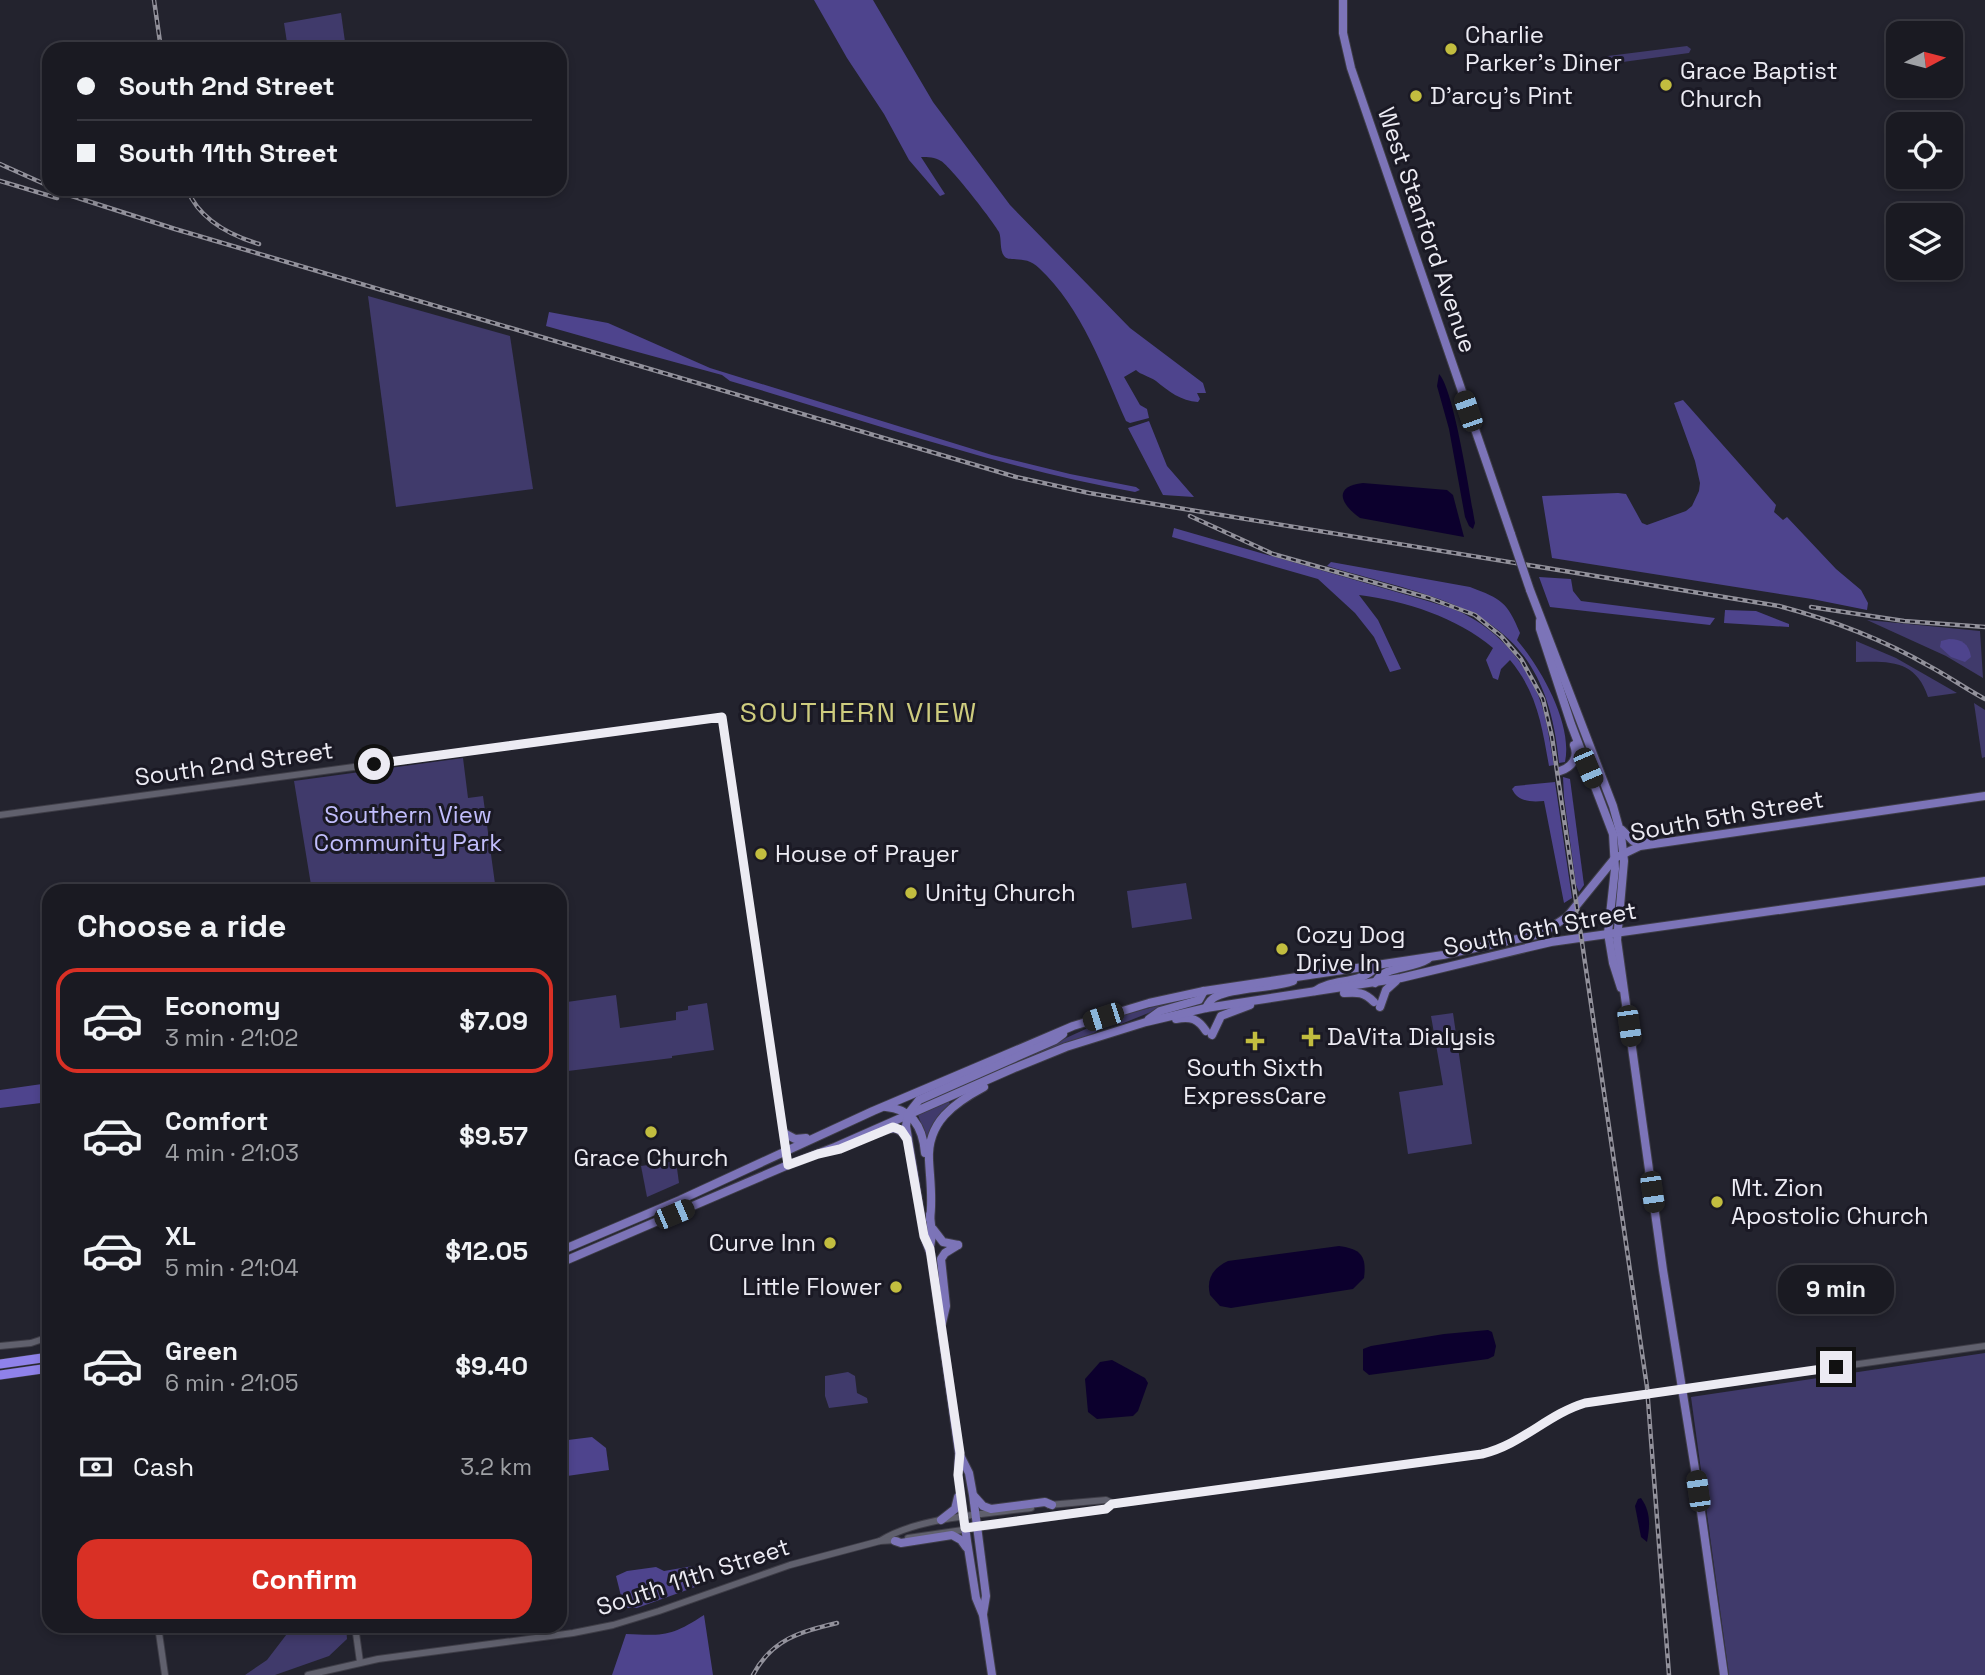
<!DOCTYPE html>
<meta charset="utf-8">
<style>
:root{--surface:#1a1a22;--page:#23232a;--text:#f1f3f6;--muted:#9fa1a5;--line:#383840;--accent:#d93025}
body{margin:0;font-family:"Space Grotesk",sans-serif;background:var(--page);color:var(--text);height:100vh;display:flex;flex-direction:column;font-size:26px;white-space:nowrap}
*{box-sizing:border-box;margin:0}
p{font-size:23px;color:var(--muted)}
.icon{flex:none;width:38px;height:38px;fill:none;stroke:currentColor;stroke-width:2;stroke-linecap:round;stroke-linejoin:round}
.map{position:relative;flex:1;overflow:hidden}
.drawer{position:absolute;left:42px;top:884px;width:525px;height:749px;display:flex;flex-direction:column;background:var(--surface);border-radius:21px;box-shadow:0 4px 10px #0003,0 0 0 2px var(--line)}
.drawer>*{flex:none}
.top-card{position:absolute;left:42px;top:42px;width:525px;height:154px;border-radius:21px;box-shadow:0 4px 10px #0003,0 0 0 2px var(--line);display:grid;align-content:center;height:154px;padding:0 35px;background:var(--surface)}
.needle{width:46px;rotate:83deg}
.tools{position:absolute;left:1886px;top:21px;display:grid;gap:14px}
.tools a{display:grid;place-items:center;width:77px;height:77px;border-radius:14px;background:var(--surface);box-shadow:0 4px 10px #0003,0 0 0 2px var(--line);font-size:35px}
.end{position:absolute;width:32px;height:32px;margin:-16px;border:9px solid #ecebf3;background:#111;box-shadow:0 0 0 4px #111}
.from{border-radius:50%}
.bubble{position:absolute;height:49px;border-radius:21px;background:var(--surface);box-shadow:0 4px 10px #0003,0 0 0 2px var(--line);font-size:23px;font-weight:700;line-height:49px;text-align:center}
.car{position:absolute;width:21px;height:42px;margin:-21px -10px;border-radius:9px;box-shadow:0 0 5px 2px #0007;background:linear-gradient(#222 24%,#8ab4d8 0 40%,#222 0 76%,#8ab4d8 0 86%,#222 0)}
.top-card b{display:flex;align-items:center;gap:24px;height:66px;font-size:26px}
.top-card b+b{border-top:2px solid var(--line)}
.top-card i{width:18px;height:18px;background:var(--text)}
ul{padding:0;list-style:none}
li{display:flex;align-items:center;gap:21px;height:105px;margin:0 14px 10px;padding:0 21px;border:4px solid transparent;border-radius:21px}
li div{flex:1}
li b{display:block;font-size:26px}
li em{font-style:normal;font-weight:700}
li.current{border-color:var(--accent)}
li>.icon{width:63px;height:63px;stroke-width:1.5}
h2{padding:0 35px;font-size:32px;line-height:84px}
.pay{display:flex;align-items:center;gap:18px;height:77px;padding:0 35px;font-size:26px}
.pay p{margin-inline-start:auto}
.button{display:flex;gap:14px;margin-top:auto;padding:14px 35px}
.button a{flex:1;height:80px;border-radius:21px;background:var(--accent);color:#fff;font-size:28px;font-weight:700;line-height:80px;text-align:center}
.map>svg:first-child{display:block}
.green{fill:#403a6b}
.forest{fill:#4e448d}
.water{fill:#0c002d}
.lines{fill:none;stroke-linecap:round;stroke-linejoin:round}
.minor-casing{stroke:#3e3d47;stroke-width:8}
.major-casing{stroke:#3e3d47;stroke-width:10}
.highway-casing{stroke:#3e3d47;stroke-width:10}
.minor{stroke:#60606d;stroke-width:6}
.major{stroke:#7c74b8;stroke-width:8}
.highway{stroke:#8f82ea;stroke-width:9}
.rail-casing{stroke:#92919b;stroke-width:4.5}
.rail{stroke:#1a1924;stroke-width:2;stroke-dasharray:5;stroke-linecap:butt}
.major-bridge-casing{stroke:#3e3d47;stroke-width:10;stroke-linecap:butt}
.major-bridge{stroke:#7c74b8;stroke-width:8}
.route{stroke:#ecebf3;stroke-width:9}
.poi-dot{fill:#c2bd3f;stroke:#1a1924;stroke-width:2.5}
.labels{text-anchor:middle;stroke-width:6;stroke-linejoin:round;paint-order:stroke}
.poi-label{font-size:24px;fill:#ecebf3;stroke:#1a1924;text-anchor:start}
.street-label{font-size:24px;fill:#ecebf3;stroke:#1a1924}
.park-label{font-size:24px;fill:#c2befd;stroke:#1a1924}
.quarter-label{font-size:28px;letter-spacing:2px;fill:#cecc7e;stroke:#1a1924}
</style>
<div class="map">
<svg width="1985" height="1675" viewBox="0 0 1985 1675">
<rect width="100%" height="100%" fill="#23232e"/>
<g class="green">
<polygon points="341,13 346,49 288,49 284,23"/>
<polygon points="1687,46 1691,49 1689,53 1608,64 1602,61 1603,58 1608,56"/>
<polygon points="368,296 510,336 533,489 396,507"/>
<polygon points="1867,620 1980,631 1983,678 1946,656"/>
<path d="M1856,641L1896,658L1957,693L1928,697C1916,660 1890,661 1856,662Z"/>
<polygon points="1974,703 1985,710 1985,757 1982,758"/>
<polygon points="463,758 468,798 483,796 496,891 312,891 294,781"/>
<polygon points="1186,883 1192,919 1132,928 1127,891"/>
<polygon points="616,995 620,1028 676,1020 676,1012 688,1010 688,1006 707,1003 714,1050 672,1056 672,1058 568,1071 560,1003"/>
<polygon points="1191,997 1197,999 1151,1012 1121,1024 1109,1021 1108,1019"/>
<polygon points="1453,1013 1472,1144 1408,1154 1399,1092 1443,1085 1431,1016"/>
<polygon points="1099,1023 1100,1029 1094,1033 1037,1054 921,1104"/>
<polygon points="949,1101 950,1105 938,1118 929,1137 926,1137 918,1115"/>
<polygon points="676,1161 679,1183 647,1197 641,1166"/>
<polygon points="1985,1353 1985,1675 1729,1675 1691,1397"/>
<polygon points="848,1372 855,1376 857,1393 867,1398 868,1403 829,1408 825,1396 825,1376"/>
<polygon points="293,1626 346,1626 347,1639 329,1656 275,1675 245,1675 267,1660"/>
</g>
<g class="forest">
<path d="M814,0H873L933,102L1010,205L1130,328L1203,383L1206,393H1197L1200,399L1198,402C1181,401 1168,391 1156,381C1149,376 1141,375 1136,370L1124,377L1140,405L1147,409L1149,418L1130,423L1126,421C1103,369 1082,308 1039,268C1026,255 1010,262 1005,257C999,251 1002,239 999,232C993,221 950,166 941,161C935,157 928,157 921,157L945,194L940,196L909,160L884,114L847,58Z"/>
<path d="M549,312L608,323L710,368L992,455L1070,474L1136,487L1140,490L1135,492C997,467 864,420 730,381L722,375C663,359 605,343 546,326Z"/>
<polygon points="1683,400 1776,505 1774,512 1783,520 1787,517 1836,569 1861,590 1868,603 1867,610 1812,599 1552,558 1542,496 1618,493 1626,494 1642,523 1647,525 1686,511 1692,506 1699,491 1700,483 1695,461 1674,403"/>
<polygon points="1149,421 1167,466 1194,497 1163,495 1128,428"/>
<path d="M1174,528L1421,599C1433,603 1446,606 1458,611C1497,628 1530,666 1542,706C1548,725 1550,745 1554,765L1549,766C1542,726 1537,692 1510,660L1501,669L1498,680L1493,678L1486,660L1493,648C1456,617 1406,601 1359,595L1378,620L1401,669L1390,672L1374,637L1355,613L1318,579L1172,537Z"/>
<path d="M1331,562L1470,587C1502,599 1507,602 1520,633L1517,640C1541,668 1573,724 1565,762L1559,763C1545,608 1451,603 1327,566Z"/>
<polygon points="1539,577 1571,579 1573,591 1581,601 1715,618 1710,625 1550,607"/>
<polygon points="1725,610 1756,611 1789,624 1789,627 1724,623"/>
<path d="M1949,639C1962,639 1969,644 1971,657L1965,662L1951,657L1940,647L1941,641Z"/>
<polygon points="1563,777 1570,779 1584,885 1579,892 1576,885 1564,797"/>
<path d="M1555,782L1572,898L1564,903L1544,801C1531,802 1518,802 1512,789L1515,786Z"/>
<polygon points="49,1083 49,1102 0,1108 0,1090"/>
<polygon points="592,1437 606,1448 609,1470 560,1477 560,1441"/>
<polygon points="693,1566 699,1573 698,1586 637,1608 624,1608 616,1576 627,1571 656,1567 664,1571"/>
<path d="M704,1615L713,1675H612L626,1634C664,1636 672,1636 704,1615Z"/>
</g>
<g class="water">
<path d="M1439,374C1454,389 1470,496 1475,523L1473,529L1469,526L1465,517L1449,429L1437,386Z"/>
<path d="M1363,483L1447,490L1453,495L1464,537L1360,518C1340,504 1333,486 1363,483Z"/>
<path d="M1339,1246C1360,1249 1367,1255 1364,1278L1353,1289L1231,1308L1220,1306L1210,1295C1206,1279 1213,1268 1228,1261Z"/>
<polygon points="1488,1330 1492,1332 1496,1346 1494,1356 1488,1359 1369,1375 1363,1370 1363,1349 1371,1346 1444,1334"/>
<polygon points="1112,1360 1145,1378 1148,1383 1138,1411 1133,1416 1097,1419 1088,1412 1085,1379 1100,1362"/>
<path d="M1641,1498C1651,1512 1650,1526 1647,1542L1641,1537L1635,1506L1638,1499Z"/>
</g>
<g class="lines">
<g class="minor-casing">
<g id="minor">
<polyline points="0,815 722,717 788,1165"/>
<polyline points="0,1346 31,1343 49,1337"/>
<path d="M1049,1505L1106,1500L1114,1504L1482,1454C1521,1445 1548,1414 1585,1403L1985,1346"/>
<polyline points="908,1538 1106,1509 1112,1504"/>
<path d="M880,1541C918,1517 986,1514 1031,1508"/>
<polyline points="158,1626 165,1675"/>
<polyline points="355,1626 360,1662"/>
<polyline points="308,1675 378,1659 573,1633 613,1625 659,1611 790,1565 880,1541 897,1540"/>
</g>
</g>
<g class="major-casing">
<g id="major">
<polyline points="1343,0 1343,33 1351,68 1511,534"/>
<polyline points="1530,590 1613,806 1621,835 1624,861 1617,940 1663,1270 1695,1469 1724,1675"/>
<polyline points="1540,621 1540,629 1571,724 1613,834 1615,869 1608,933 1613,963 1621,988"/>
<path d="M1560,771C1572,767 1579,758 1574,745"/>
<polyline points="1622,830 1633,841 1646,840"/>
<path d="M1375,983C1384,965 1411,970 1428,959"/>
<path d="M1315,991C1333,978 1356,985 1373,970"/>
<path d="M1344,993C1358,992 1364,992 1374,1002"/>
<polyline points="1380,1007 1386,990 1396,981"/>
<path d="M1206,1008C1209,1002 1211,999 1217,996C1237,987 1270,989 1293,981"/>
<polyline points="1149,1019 1160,1011 1199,1000 1204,991"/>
<path d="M1176,1019C1191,1016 1198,1019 1206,1031"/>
<polyline points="1212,1035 1221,1016 1250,1005"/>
<path d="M886,1107C913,1109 923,1129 925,1153"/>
<path d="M880,1132C893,1127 899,1126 907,1139"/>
<polyline points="784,1133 795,1139 806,1138"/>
<polyline points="930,1215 932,1235 930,1247"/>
<path d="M930,1219C933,1199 930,1180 929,1160C927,1122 954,1103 984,1087"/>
<polyline points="933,1229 943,1242 958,1245"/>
<polyline points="560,1251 680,1200 873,1111 1073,1026 1149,1003 1204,991 1443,955 1541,934 1567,917 1615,858 1640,846 1985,796"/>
<polyline points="560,1263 788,1165 835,1147 1012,1069 1066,1047 1146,1022 1206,1008 1401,978 1551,942 1985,881"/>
<polyline points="942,1323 946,1306 941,1259 945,1253 958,1245"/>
<polyline points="959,1453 969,1473 973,1495 986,1596 983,1614"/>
<polyline points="974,1496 983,1506 991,1509 1045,1502 1052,1505"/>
<polyline points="941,1520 955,1509 958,1497"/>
<polyline points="895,1541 901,1543 952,1535 961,1540 966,1547"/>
<polyline points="992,1675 983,1615 976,1598 967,1541 958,1475 959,1453 931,1255 924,1236 906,1126 908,1114 919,1100 1055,1040 1063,1034"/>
</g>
</g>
<g class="highway-casing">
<g id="highway">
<polyline points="0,1364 49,1357"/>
<polyline points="0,1375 49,1368"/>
</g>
</g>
<use href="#minor" class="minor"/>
<use href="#major" class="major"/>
<use href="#highway" class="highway"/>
<g class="rail-casing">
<g id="rail">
<polyline points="154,0 161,49"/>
<polyline points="0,164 49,186"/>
<polyline points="0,181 57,198"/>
<path d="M50,189L175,229L1016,477L1089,493L1166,506L1779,606C1832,620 1882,639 1929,666C1948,676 1966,689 1985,699"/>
<path d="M187,189C199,219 229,235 259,244"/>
<polyline points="1190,516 1273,554 1429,598 1475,615 1501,636 1521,659 1543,699 1552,737 1647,1387 1669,1675"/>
<polyline points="1811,607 1904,621 1985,627"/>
<path d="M753,1675C772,1639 800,1632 837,1623"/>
</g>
</g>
<use href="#rail" class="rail"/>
<g class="major-bridge-casing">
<polyline id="major-bridge" points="1511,534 1530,590"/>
</g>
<use href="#major-bridge" class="major-bridge"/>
</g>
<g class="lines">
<path class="route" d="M374,764L722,717L788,1165L818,1154L840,1149L893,1127L901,1130L907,1139L924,1236L930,1249L960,1453L958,1475L965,1528L1106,1509L1112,1504L1482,1454C1521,1445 1548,1414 1585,1403L1836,1367"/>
</g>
<g class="poi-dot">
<circle cx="1451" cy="49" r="7"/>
<circle cx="1666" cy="85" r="7"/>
<circle cx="1416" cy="96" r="7"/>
<circle cx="761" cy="854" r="7"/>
<circle cx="911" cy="893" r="7"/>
<circle cx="1282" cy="949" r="7"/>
<path d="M1307.5 1026.5h7v7h7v7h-7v7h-7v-7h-7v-7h7z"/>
<path d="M1251.5 1030.5h7v7h7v7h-7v7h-7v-7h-7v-7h7z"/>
<circle cx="651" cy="1132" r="7"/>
<circle cx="1717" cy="1202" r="7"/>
<circle cx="830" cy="1243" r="7"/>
<circle cx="896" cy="1287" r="7"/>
</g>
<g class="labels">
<g class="poi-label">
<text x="1465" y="43">Charlie<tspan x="1465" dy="28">Parker's Diner</tspan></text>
<text x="1680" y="79">Grace Baptist<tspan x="1680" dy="28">Church</tspan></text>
<text x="1430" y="104">D'arcy's Pint</text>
<text x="775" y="862">House of Prayer</text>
<text x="925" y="901">Unity Church</text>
<text x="1296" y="943">Cozy Dog<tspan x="1296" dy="28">Drive In</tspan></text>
<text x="1327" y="1045">DaVita Dialysis</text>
<text x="1255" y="1076" text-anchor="middle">South Sixth<tspan x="1255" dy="28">ExpressCare</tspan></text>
<text x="651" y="1166" text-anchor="middle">Grace Church</text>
<text x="1731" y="1196">Mt. Zion<tspan x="1731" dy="28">Apostolic Church</tspan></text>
<text x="816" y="1251" text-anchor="end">Curve Inn</text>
<text x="882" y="1295" text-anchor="end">Little Flower</text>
</g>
<g class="street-label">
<text transform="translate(1427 230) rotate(71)" y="8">West Stanford Avenue</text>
<text transform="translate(234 764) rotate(-8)" y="8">South 2nd Street</text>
<text transform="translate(1727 816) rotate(-10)" y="8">South 5th Street</text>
<text transform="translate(1540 929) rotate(-11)" y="8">South 6th Street</text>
<text transform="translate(693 1577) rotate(-18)" y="8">South 11th Street</text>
</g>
<g class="park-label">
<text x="408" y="823">Southern View<tspan x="408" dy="28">Community Park</tspan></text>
</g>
<g class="quarter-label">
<text x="859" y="722">SOUTHERN VIEW</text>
</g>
</g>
</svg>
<div class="tools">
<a><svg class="needle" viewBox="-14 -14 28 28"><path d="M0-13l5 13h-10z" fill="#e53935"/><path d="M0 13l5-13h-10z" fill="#9fa1a5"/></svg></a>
<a><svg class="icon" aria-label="locate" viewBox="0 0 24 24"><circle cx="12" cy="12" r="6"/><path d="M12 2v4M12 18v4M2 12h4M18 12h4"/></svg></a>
<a><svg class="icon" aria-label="layers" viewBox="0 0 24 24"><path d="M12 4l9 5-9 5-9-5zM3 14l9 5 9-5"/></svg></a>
</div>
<i class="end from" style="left:374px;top:764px"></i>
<i class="end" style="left:1836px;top:1367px"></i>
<div class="bubble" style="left:1778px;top:1265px;width:116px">9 min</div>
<i class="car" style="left:1468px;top:411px;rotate:341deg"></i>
<i class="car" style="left:1588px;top:768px;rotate:157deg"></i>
<i class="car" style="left:1103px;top:1017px;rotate:252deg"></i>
<i class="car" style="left:1629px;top:1026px;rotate:172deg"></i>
<i class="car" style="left:1652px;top:1192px;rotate:172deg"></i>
<i class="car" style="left:674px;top:1214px;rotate:67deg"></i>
<i class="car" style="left:1698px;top:1491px;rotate:352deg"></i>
<div class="top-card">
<b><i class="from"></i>South 2nd Street</b>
<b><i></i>South 11th Street</b>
</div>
<section class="drawer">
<h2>Choose a ride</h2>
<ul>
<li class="current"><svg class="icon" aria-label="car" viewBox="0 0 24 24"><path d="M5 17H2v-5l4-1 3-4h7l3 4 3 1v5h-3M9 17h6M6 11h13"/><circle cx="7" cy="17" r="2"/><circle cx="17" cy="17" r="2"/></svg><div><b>Economy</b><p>3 min · 21:02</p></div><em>$7.09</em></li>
<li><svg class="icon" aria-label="car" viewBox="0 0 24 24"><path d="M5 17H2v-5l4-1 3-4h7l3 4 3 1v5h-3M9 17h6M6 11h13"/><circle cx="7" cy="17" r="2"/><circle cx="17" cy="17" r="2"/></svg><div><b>Comfort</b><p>4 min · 21:03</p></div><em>$9.57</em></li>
<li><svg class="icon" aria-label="car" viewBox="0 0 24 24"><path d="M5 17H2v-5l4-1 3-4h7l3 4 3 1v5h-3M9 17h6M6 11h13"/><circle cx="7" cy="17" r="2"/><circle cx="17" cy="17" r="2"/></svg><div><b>XL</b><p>5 min · 21:04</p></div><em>$12.05</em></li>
<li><svg class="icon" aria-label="car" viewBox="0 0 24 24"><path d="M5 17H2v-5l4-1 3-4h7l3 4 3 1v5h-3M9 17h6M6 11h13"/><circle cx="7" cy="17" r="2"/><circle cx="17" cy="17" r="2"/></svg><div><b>Green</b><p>6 min · 21:05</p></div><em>$9.40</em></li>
</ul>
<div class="pay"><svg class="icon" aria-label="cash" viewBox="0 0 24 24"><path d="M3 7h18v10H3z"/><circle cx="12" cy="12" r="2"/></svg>Cash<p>3.2 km</p></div>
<div class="button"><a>Confirm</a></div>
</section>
</div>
